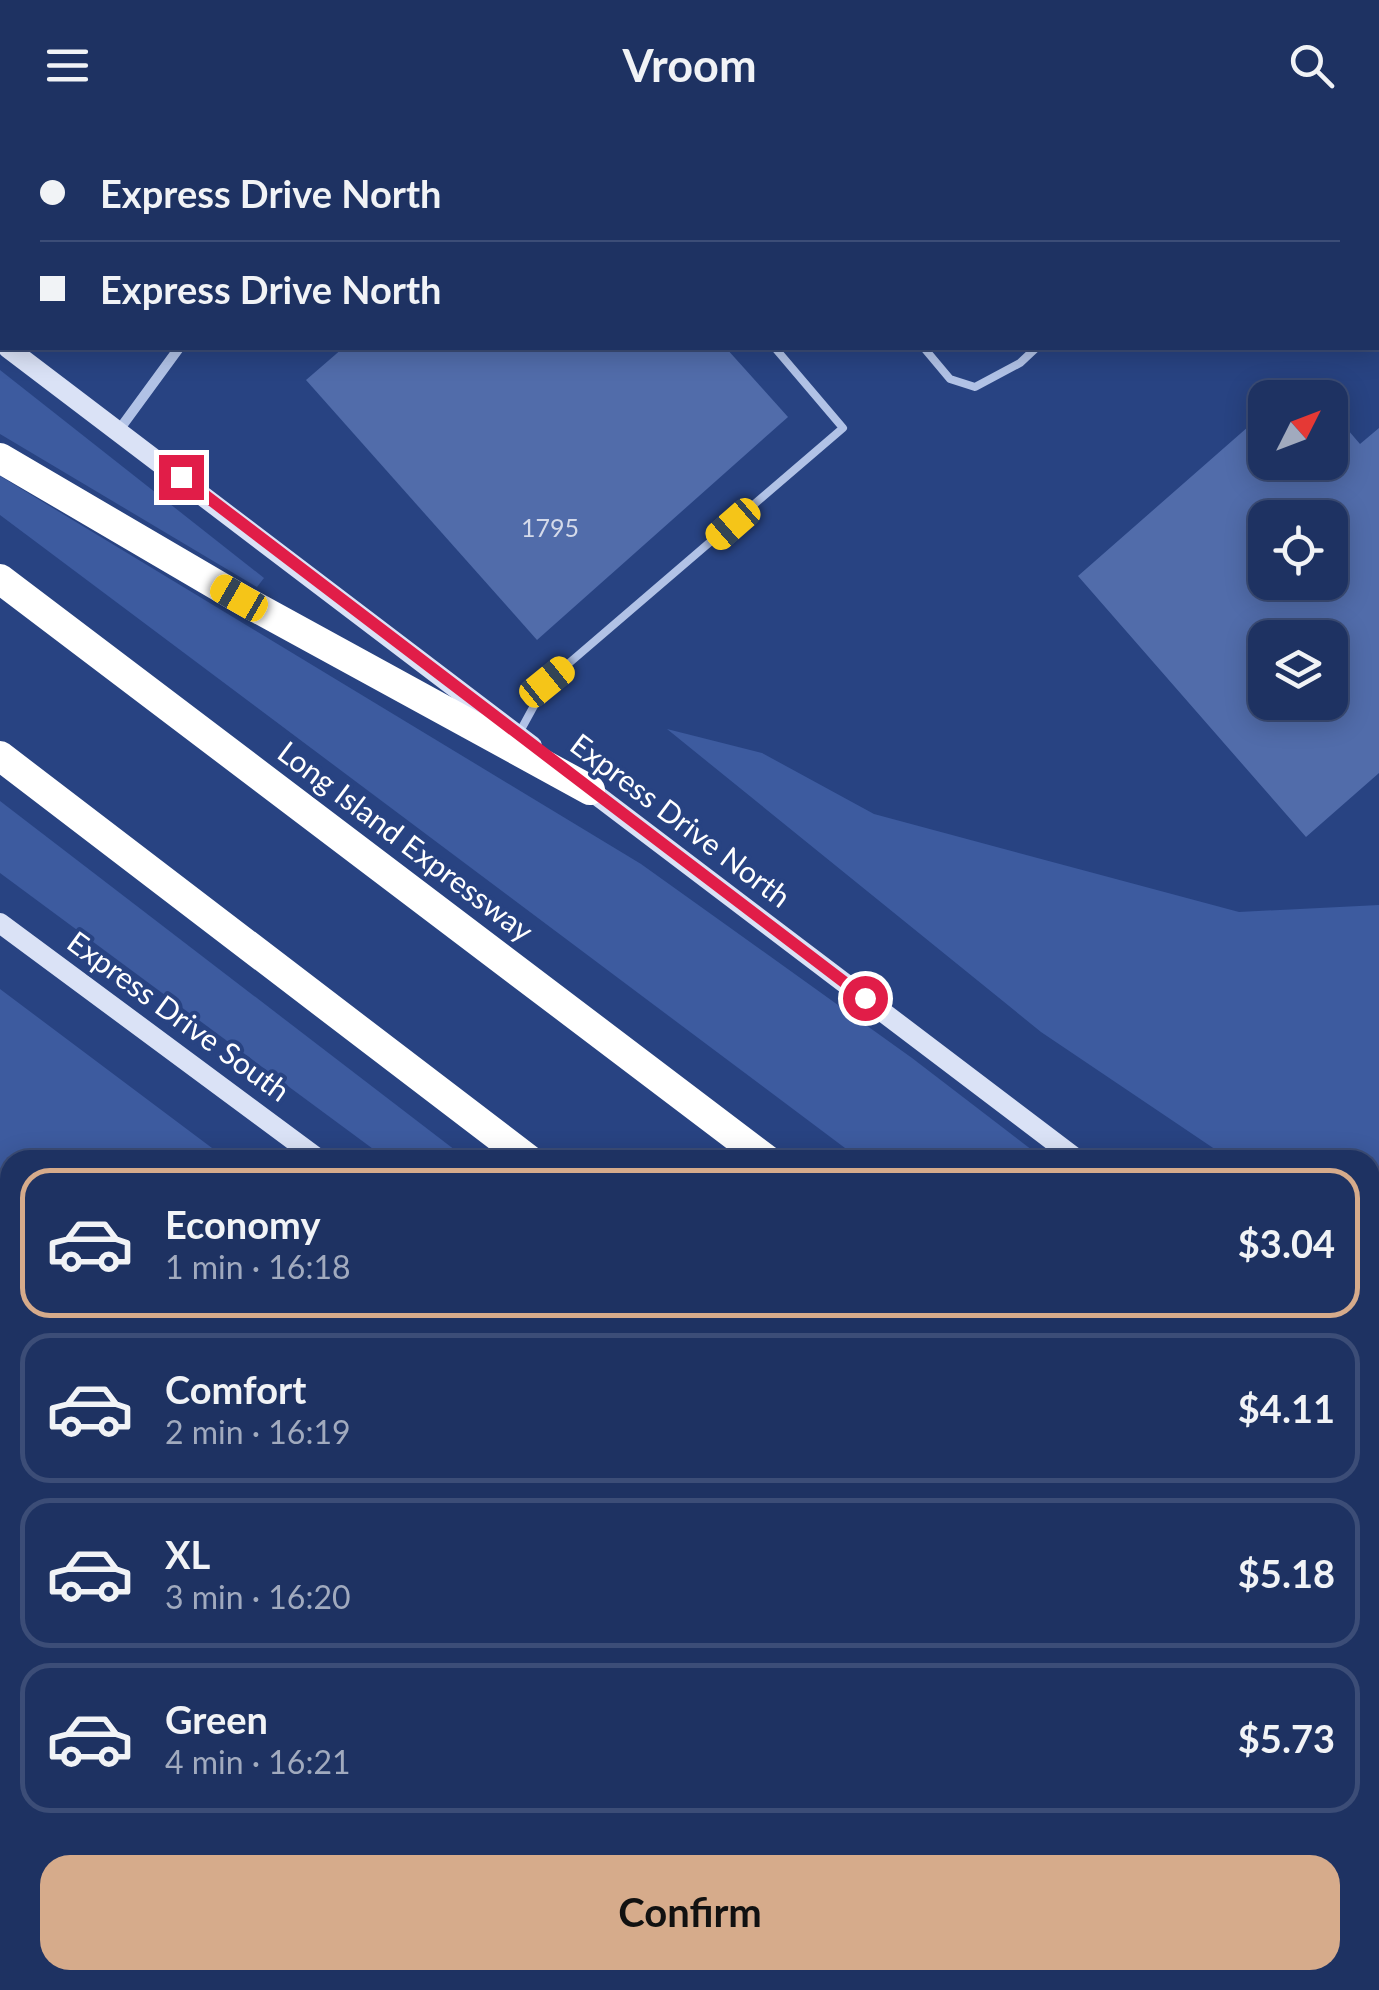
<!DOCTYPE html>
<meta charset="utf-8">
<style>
:root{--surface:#1e3262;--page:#2b3e6b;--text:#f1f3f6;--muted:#a1aabe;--line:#3c4d77;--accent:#d6ab8b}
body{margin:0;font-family:Lato,sans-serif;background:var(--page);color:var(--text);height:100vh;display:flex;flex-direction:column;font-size:38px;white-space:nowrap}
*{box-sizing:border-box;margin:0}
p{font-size:32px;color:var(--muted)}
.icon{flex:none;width:55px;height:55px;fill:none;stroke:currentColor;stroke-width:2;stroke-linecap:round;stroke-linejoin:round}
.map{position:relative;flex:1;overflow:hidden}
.sheet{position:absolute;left:0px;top:1020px;width:1380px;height:840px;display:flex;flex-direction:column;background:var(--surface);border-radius:30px 30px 0 0;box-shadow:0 5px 25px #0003,0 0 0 2px var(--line)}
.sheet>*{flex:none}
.banner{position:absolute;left:0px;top:0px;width:1380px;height:220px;box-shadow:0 5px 25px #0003,0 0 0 2px var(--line);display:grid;align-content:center;height:220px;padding:0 40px;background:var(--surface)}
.needle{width:65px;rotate:48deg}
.controls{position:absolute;left:1248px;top:250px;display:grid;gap:20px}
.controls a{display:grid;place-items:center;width:100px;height:100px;border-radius:20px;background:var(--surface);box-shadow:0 5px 25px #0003,0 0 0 2px var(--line);font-size:50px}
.end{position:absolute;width:45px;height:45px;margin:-22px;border:12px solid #e11d48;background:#fff;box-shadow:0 0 0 5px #fff}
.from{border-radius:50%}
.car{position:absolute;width:30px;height:60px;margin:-30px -15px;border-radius:12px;box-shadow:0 0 8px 2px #0007;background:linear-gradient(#f5c518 24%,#345 0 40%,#f5c518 0 76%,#345 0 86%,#f5c518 0)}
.banner b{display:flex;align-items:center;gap:35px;height:95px;font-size:38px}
.banner b+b{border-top:2px solid var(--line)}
.banner i{width:25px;height:25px;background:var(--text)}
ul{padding:18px 0 0;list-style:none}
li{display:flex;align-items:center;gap:30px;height:150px;margin:0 20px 15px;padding:0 20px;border:5px solid var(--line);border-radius:30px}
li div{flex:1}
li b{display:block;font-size:38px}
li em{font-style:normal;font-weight:700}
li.on{border-color:var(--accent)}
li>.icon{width:90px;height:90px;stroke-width:1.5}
.button{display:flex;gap:20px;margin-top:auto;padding:20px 40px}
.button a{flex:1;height:115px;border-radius:30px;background:var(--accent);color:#111;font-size:40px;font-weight:700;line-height:115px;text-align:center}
header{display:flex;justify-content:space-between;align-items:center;height:130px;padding:0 40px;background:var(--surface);font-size:45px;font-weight:700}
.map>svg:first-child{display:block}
.green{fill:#3d5b9f}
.building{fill:#516caa;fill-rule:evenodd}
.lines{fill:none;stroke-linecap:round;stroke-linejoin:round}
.service{stroke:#b1c2e6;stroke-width:8}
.minor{stroke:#b1c2e6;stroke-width:10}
.tertiary{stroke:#b1c2e6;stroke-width:18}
.secondary{stroke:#dae2f6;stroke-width:20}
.motorway{stroke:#fff;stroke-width:30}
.route{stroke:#e11d48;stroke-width:12}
.labels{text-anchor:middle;stroke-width:8;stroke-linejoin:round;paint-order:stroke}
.number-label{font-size:25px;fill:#d4daea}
.street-label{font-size:30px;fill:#fff;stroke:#284382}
</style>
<header><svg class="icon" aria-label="menu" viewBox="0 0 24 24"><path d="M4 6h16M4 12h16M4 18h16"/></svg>Vroom<svg class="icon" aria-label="search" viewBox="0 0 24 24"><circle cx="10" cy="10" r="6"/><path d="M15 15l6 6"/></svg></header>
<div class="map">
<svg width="1379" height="1860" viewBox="0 0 1379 1860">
<rect width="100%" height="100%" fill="#284382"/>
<g class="green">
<polygon points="0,240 264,448 257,457 0,304"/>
<polygon points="0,346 641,734 912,928 1045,1030 861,1030 0,385"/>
<polygon points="667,599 762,623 874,684 1239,782 1379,775 1379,1106 1370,1104 1370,1030 1231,1030 1041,902"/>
<polygon points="0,671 468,1030 388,1030 0,743"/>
<polygon points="0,859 228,1030 10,1030 10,1447 0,1431"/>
<polygon points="1370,1280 1379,1287 1379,1426 1370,1419"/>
<polygon points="1370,1714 1379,1721 1379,1781 1370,1775"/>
<polygon points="1142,1850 1278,1850 1270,1860 1154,1860"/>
</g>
<g class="building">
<polygon points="343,218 726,218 788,287 537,510 306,250"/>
<polygon points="1303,249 1320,268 1282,268"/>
<path d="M1330,279L1360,314L1379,298V643L1306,707L1078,446L1265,282V332H1330ZM1265,388H1330V452H1265ZM1265,508H1330V572H1265Z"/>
<polygon points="131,1850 173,1850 183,1860 121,1860"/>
<polygon points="959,1850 1077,1850 1087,1860 950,1860"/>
</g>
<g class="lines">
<g class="service">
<polyline points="361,0 363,2"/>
<polyline points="587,0 590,2"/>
<polyline points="739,0 741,2"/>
<polyline points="263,2 266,0"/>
<polyline points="542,2 545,0"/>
<polyline points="1255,2 1258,0"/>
<polyline points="924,218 950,249 975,257 1020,233 1036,218"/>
<polyline points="518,605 547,552 843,298 775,218"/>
<polyline points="609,1850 619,1860"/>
<polyline points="745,1850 755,1860"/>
<polyline points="38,1860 49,1850"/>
<polyline points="388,1860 399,1850"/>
</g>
<g class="minor">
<polyline points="1342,0 1344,2"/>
<polyline points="398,2 401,0"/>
<polyline points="1378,40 1379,42"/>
<polyline points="119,300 179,218"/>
</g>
<polyline class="tertiary" points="1370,1179 1379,1180"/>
<g class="secondary">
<polyline points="8,218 532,616"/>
<polyline points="582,654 1078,1030"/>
<polyline points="0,793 320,1030"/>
<polyline points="1370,1247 1379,1254"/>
<polyline points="1369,1850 1379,1858"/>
</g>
<g class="motorway">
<polyline points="0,328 239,468 590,660"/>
<polyline points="0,449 767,1030"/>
<polyline points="0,626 529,1030"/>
<polyline points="1370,1489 1379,1496"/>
<polyline points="1370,1649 1379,1656"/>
<polyline points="1370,1806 1379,1811"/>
</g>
</g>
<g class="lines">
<polyline class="route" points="181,347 865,868"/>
</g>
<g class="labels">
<g class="number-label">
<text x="550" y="407">1795</text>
</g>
<g class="street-label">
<text transform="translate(680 691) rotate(37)" y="10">Express Drive North</text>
<text transform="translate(405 712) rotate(37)" y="10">Long Island Expressway</text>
<text transform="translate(178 887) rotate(36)" y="10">Express Drive South</text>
</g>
</g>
</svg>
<div class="controls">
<a><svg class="needle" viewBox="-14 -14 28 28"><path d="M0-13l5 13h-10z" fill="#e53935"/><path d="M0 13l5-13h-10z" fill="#a1aabe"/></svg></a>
<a><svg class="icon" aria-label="locate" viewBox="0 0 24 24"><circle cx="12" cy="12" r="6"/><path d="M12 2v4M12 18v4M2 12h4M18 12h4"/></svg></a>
<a><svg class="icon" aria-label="layers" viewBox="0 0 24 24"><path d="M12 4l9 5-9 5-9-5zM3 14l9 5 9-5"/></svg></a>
</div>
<i class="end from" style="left:865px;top:868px"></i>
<i class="end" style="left:181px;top:347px"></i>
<i class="car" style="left:733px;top:394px;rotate:229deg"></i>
<i class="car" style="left:239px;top:468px;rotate:300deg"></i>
<i class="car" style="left:547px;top:552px;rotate:51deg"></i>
<div class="banner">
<b><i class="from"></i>Express Drive North</b>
<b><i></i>Express Drive North</b>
</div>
<section class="sheet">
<ul>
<li class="on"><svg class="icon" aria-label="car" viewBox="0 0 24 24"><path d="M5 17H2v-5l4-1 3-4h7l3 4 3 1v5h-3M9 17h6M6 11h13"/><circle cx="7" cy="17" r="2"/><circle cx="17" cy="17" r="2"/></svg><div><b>Economy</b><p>1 min · 16:18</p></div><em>$3.04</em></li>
<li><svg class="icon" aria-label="car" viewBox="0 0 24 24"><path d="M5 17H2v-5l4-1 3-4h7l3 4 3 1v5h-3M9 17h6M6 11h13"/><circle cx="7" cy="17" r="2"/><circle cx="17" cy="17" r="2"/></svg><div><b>Comfort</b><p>2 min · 16:19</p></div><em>$4.11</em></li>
<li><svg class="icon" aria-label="car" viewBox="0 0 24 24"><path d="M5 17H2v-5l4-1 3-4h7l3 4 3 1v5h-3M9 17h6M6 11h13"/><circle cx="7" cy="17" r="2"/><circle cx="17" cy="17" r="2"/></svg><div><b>XL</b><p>3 min · 16:20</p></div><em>$5.18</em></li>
<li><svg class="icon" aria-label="car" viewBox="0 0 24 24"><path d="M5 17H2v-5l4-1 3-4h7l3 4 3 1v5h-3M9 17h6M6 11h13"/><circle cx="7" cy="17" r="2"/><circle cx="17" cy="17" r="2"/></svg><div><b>Green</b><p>4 min · 16:21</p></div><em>$5.73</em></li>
</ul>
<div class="button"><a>Confirm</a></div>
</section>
</div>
